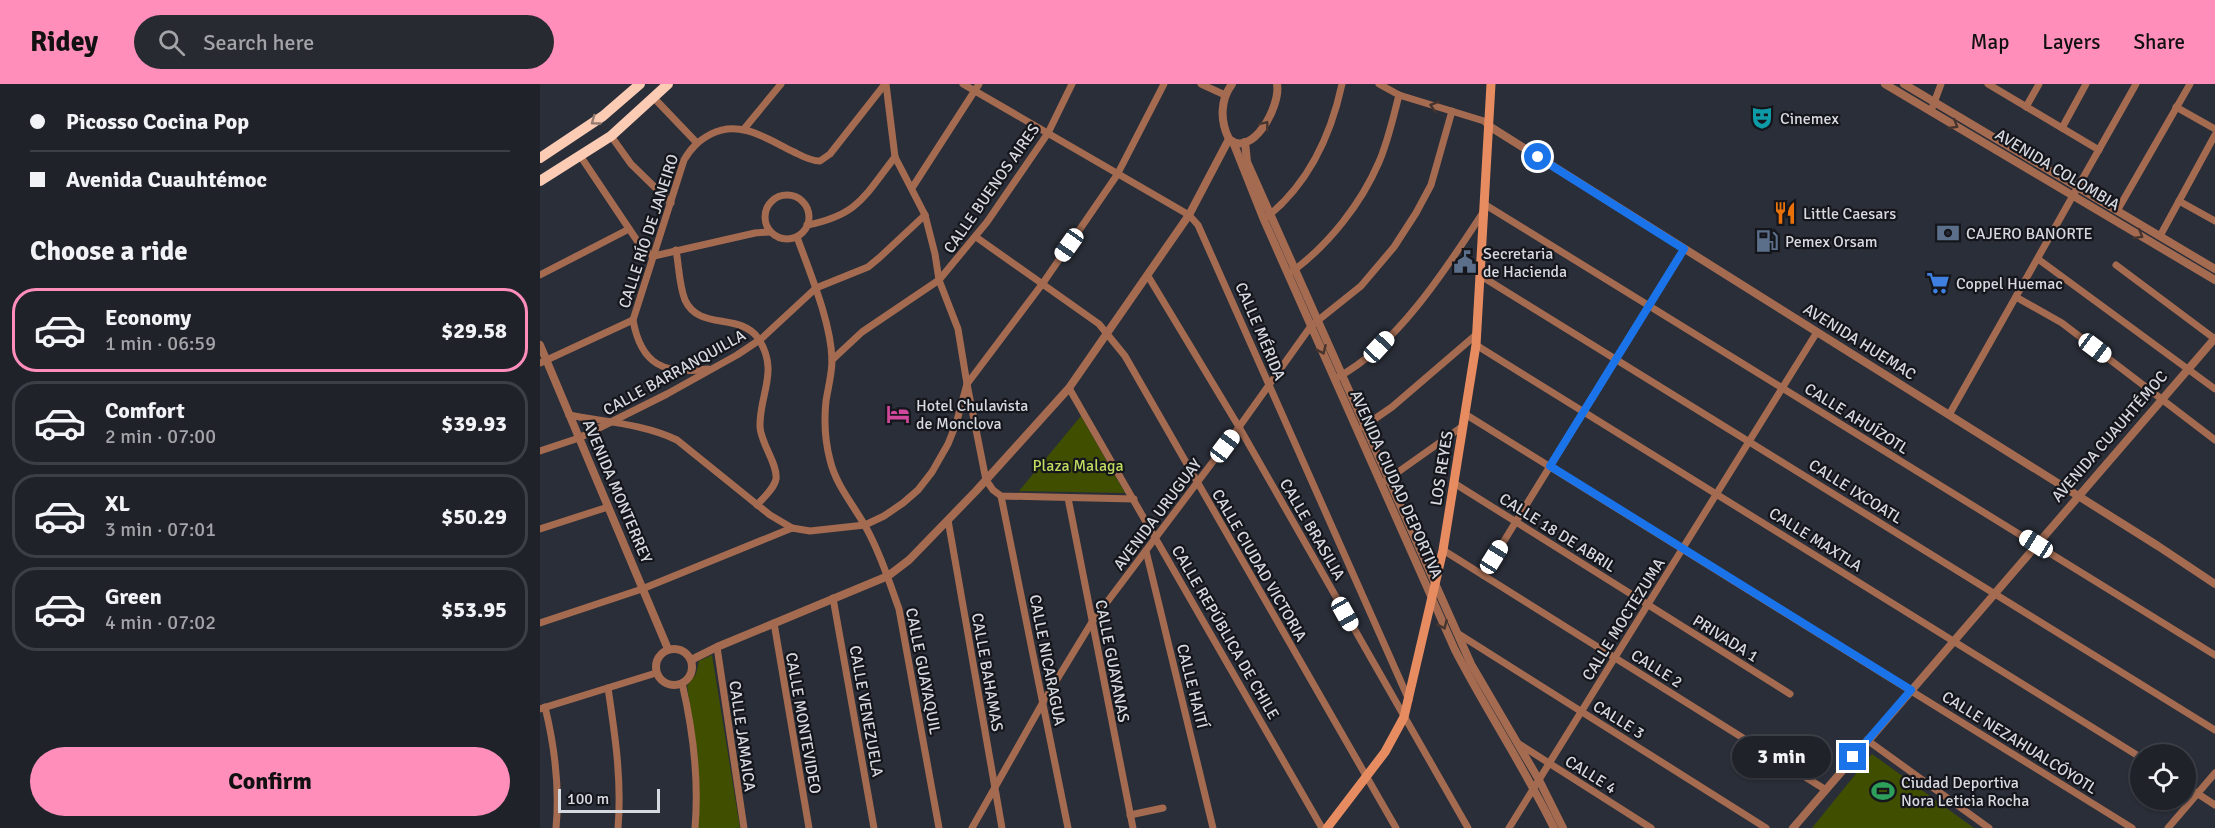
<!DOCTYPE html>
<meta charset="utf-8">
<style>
:root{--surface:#20222a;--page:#282a32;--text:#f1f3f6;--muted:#a2a4a8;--line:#3d3f47;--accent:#ff8eba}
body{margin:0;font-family:Signika,sans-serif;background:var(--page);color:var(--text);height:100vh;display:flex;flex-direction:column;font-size:22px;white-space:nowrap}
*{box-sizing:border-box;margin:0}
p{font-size:20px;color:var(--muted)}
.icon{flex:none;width:33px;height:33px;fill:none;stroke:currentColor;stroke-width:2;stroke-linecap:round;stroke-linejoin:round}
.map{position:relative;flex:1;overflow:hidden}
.panel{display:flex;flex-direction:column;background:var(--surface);width:540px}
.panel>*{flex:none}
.guide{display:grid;align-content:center;height:132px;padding:0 30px;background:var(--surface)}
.buttons{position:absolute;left:1590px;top:660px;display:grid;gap:12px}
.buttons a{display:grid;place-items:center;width:66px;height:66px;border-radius:50%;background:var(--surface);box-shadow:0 2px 4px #0004,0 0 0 2px var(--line);font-size:30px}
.scale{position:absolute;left:18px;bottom:15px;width:102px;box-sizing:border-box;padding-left:6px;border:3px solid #d6d9e0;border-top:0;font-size:16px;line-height:21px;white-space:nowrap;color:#d6d9e0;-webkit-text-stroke:4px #14161b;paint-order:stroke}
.end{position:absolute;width:27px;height:27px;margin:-14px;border:8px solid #1a73e8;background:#fff;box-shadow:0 0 0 3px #fff}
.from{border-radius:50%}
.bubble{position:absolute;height:42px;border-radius:21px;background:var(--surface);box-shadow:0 2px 4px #0004,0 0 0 2px var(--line);font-size:20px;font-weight:800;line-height:42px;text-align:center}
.car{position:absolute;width:18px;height:36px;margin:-18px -9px;border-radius:8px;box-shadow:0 0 4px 2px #0007;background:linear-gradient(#fff 24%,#345 0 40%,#fff 0 76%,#345 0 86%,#fff 0)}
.guide b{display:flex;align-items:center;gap:21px;height:57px;font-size:22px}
.guide b+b{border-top:2px solid var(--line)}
.guide i{width:15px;height:15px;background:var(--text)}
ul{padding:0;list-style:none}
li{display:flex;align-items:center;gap:18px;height:84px;margin:0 12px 9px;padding:0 18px;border:3px solid var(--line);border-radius:24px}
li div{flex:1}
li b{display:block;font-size:22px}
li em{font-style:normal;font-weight:800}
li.current{border-color:var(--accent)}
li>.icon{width:54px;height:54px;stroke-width:1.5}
h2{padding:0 30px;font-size:27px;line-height:72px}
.action{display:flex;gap:12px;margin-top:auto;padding:12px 30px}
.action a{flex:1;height:69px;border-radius:36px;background:var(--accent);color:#111;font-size:24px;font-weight:800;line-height:69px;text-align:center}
header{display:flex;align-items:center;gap:36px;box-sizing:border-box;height:84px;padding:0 30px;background:var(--accent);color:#111}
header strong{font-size:28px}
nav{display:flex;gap:33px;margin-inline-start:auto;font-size:21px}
.search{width:420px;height:54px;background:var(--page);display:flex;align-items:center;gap:15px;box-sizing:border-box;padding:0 21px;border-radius:33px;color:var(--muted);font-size:22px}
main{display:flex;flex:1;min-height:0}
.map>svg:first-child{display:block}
.green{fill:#404e00}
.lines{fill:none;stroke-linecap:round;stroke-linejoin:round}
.minor{stroke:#a46b51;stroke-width:7}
.tertiary{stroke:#a46b51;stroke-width:8}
.secondary{stroke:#e78c61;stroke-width:9}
.trunk{stroke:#fccbb4;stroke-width:10}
.oneway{stroke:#46342e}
.oneway2{stroke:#947a6f}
.route{stroke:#1a73e8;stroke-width:8}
.labels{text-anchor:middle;stroke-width:4.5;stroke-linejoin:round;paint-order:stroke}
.poi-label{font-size:16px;fill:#d6d9e0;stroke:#14161b;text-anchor:start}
.street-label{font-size:16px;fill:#d6d9e0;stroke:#14161b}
.park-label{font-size:16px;fill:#bfdc60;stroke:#14161b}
</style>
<header>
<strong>Ridey</strong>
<div class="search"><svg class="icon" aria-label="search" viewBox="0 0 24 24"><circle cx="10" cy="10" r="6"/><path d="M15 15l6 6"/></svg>Search here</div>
<nav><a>Map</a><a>Layers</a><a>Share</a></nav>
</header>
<main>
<section class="panel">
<div class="guide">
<b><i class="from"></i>Picosso Cocina Pop</b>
<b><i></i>Avenida Cuauhtémoc</b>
</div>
<h2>Choose a ride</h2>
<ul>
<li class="current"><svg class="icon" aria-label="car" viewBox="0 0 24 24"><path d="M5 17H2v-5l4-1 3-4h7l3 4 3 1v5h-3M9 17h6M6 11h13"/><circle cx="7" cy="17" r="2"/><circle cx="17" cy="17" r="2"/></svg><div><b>Economy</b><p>1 min · 06:59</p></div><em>$29.58</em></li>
<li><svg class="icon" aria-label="car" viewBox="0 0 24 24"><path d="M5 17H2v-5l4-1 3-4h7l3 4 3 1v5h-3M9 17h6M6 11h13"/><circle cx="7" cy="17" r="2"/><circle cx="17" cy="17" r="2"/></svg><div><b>Comfort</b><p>2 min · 07:00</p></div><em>$39.93</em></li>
<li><svg class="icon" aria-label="car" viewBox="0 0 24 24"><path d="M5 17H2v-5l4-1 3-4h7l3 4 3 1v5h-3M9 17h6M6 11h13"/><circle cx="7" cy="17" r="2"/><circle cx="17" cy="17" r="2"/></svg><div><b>XL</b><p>3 min · 07:01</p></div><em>$50.29</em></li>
<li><svg class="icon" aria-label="car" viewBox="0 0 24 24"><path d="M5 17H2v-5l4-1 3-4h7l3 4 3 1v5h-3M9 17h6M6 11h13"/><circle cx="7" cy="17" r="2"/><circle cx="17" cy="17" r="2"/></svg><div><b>Green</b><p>4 min · 07:02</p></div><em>$53.95</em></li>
</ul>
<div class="action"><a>Confirm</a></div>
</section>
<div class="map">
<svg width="1675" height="744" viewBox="0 0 1675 744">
<rect width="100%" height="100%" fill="#2a2e38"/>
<g class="green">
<polygon points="541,332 585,409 479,407"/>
<polygon points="172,571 200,744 158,744 157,668 147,602 156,590 159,577"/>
<polygon points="1332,670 1434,744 1272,744"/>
</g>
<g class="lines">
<g class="minor">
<polyline points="346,0 355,73 385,131 395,170 399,196 418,245 427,300 446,396 453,406 461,412 594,415"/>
<polyline points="423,0 649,131 658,141 869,616"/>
<polyline points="661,0 685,11"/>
<polyline points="839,0 859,11 944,37 949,42"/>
<polyline points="1448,0 1559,66"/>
<polyline points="114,14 157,59"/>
<polyline points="1486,23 1499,0"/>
<polyline points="1636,23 1675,45"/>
<polyline points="1391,27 1401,0"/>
<polyline points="1522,44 1546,0"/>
<polyline points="204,45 241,0"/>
<polyline points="71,52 91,80 131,119"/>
<polyline points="41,73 104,167 114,172 215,149 229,148"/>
<polyline points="372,104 439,0"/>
<circle cx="247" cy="133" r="22"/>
<polyline points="1639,117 1675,137"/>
<polyline points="944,120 1675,571"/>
<polyline points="1577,127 1650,0"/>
<path d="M727,133C768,100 791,51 802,0"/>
<path d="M267,141C319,131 325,111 355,73"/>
<polyline points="1620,152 1675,51"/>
<path d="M257,153C270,189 291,238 292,276C292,290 288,304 286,317C284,336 285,357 290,376C296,401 312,419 324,440C339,466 349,497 359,525L399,744"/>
<polyline points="436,153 559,240 585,272 856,744"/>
<path d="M136,166C139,182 139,201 145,216C159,247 199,228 218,254C240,287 219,310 220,343C221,360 238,380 236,395C234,405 223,414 217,421"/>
<polyline points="1498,175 1675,305"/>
<polyline points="1576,181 1675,255"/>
<path d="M753,187C789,160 821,120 839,78C848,57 853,34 859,11"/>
<polyline points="0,191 89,145"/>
<polyline points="608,192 699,343 928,744"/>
<polyline points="941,192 1675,646"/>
<polyline points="1476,213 1522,239 1675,356"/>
<path d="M93,236C101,281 124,291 168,285"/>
<polyline points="936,261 1600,673"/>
<polyline points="292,276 322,248 399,196 447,138 508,49 532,0"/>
<path d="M0,279L93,236L144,76C151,64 158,57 171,50C200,35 227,55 254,68C262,72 270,77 280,77L290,70L345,0"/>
<path d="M798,293C857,262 908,182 944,127"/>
<polyline points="529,304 782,744"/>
<polyline points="925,330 1592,744"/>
<path d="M29,331C65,338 104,340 137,356L230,431L252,444"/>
<polyline points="1409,331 1596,0"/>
<polyline points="823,343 852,323 937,250"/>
<polyline points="0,367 39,354 127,310 197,271 221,255 276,204 328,183 339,174 385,131"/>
<polyline points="844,398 923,342"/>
<polyline points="914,399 1250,610"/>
<polyline points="461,412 528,744"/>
<polyline points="528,414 593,744"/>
<polyline points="408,436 462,744"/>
<polyline points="0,445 68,423"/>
<polyline points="903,466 1286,706"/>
<polyline points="606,467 673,744"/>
<polyline points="943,491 1144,165"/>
<polyline points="293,514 334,744"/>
<polyline points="0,539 102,505 252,444 270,447 325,441 344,432 363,419 378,406 392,388 408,360 416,340 427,300 503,199 577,91 624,0"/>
<polyline points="234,539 269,744"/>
<polyline points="917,549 1226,744"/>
<polyline points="177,563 204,744"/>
<path d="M142,599C153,646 159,696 155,744"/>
<path d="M68,604C75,651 82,696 78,744"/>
<path d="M5,623C15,664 20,702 16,744"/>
<polyline points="0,625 116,589"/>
<polyline points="1327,656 1449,744"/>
<polyline points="979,660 1111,744"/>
<polyline points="1646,702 1675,721"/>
<polyline points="590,731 623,724"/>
<polyline points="432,744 502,620 552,538 699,343 771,242 821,202 854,163 876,129 891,101 912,27"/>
<polyline points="969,744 1277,248"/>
<polyline points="1628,744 1675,689"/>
</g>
<g class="tertiary">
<path d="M692,0C680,16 680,37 689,55C712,75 741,22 737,0"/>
<polyline points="1345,0 1675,196"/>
<polyline points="1364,0 1675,185"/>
<polyline points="949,42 1618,462 1675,500"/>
<path d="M693,58L724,136L915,566C946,626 984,683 1014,744"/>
<polyline points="705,58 707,78 931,580 999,696 1023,744"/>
<polyline points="0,261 128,565"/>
<circle cx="134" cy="583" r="18"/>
<polyline points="151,576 177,563 348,492 369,476 436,407 529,304 649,131 689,55"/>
<polyline points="1253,744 1675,254"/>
</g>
<polyline class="secondary" points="787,744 845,668 864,633 903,466 936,261 951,0"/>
<g class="trunk">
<polyline points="0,74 63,32 100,0"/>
<polyline points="0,97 71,52 128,0"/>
</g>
</g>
<defs><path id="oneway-chevron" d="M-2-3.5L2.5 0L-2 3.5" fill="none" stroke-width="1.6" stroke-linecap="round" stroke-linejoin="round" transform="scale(1.5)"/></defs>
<g class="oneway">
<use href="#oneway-chevron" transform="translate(894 22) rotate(-163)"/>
<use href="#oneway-chevron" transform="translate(725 41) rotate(-52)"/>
<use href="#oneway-chevron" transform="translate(1414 41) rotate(31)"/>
<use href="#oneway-chevron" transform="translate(1599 151) rotate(31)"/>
<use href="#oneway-chevron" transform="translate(782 266) rotate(66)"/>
<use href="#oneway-chevron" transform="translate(903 541) rotate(66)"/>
</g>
<use class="oneway2" href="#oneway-chevron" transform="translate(55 37) rotate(144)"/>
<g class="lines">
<polyline class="route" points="998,73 1144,165 1010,382 1371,606 1313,673"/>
</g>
<defs>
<g id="theatre-bare" transform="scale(1.8)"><path d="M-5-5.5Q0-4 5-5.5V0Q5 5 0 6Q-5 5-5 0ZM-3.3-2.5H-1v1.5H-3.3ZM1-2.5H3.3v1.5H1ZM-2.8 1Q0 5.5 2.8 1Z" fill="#0f9aa8" stroke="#14161b" stroke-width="2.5" paint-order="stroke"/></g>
<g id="restaurant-bare" transform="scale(1.8)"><path d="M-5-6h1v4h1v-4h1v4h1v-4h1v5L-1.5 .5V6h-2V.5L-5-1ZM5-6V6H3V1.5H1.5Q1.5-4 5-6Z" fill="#e8710a" stroke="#14161b" stroke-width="2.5" paint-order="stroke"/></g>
<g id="bank-bare" transform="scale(1.8)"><path d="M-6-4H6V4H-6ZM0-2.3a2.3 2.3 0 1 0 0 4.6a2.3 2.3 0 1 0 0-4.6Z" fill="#5c6f8a" stroke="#14161b" stroke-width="2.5" paint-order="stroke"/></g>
<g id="fuel-bare" transform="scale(1.8)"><path d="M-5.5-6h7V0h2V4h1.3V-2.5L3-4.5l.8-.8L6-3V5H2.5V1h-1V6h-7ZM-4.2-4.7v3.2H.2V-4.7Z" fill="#5c6f8a" stroke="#14161b" stroke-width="2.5" paint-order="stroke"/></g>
<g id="civic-bare" transform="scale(1.8)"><path d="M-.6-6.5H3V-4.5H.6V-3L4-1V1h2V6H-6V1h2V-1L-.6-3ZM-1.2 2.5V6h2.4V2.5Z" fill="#5c6f8a" stroke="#14161b" stroke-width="2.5" paint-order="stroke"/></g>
<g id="supermarket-bare" transform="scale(1.8)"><path d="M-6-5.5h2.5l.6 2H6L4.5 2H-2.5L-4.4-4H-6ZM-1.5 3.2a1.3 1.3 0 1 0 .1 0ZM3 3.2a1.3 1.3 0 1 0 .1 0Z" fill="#3f7fe0" stroke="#14161b" stroke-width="2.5" paint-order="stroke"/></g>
<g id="hotel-bare" transform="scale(1.8)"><path d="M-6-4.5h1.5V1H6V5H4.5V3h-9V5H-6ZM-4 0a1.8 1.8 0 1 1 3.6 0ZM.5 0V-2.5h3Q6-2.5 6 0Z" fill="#d1479c" stroke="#14161b" stroke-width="2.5" paint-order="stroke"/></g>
<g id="stadium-bare" transform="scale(1.8)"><path d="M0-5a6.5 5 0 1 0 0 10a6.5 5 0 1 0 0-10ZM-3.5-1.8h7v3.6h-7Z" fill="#2e9e5b" stroke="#14161b" stroke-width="2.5" paint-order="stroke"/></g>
</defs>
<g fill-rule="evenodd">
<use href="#theatre-bare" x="1222" y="34"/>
<use href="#restaurant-bare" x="1245" y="129"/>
<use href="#bank-bare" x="1408" y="149"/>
<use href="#fuel-bare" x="1227" y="157"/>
<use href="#civic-bare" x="925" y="178"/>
<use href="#supermarket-bare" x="1398" y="199"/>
<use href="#hotel-bare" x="358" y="330"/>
<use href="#stadium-bare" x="1343" y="707"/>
</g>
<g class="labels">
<g class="poi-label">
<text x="1240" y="40">Cinemex</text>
<text x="1263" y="135">Little Caesars</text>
<text x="1426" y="155">CAJERO BANORTE</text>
<text x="1245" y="163">Pemex Orsam</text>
<text x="943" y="175">Secretaria<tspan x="943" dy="18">de Hacienda</tspan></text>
<text x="1416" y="205">Coppel Huemac</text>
<text x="376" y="327">Hotel Chulavista<tspan x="376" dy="18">de Monclova</tspan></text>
<text x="1361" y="704">Ciudad Deportiva<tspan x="1361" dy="18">Nora Leticia Rocha</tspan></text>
</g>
<g class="street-label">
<text transform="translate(1518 85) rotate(31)" y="6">AVENIDA COLOMBIA</text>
<text transform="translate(451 104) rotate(-55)" y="6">CALLE BUENOS AIRES</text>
<text transform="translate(108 147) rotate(-72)" y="6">CALLE RÍO DE JANEIRO</text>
<text transform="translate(721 247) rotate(67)" y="6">CALLE MÉRIDA</text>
<text transform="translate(1320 257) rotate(32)" y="6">AVENIDA HUEMAC</text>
<text transform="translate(134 288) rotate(-29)" y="6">CALLE BARRANQUILLA</text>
<text transform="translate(1317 334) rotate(32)" y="6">CALLE AHUÍZOTL</text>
<text transform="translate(1569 352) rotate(-49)" y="6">AVENIDA CUAUHTÉMOC</text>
<text transform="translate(901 384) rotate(-81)" y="6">LOS REYES</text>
<text transform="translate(857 400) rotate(66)" y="6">AVENIDA CIUDAD DEPORTIVA</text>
<text transform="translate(78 407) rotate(67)" y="6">AVENIDA MONTERREY</text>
<text transform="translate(1316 407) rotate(32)" y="6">CALLE IXCOATL</text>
<text transform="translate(617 430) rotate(-53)" y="6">AVENIDA URUGUAY</text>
<text transform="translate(773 445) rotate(60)" y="6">CALLE BRASILIA</text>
<text transform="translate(1018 448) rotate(32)" y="6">CALLE 18 DE ABRIL</text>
<text transform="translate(1276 455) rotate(32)" y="6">CALLE MAXTLA</text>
<text transform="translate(720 481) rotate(60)" y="6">CALLE CIUDAD VICTORIA</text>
<text transform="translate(1083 535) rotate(-58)" y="6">CALLE MOCTEZUMA</text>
<text transform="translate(686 548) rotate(60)" y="6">CALLE REPÚBLICA DE CHILE</text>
<text transform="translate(1186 554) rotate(32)" y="6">PRIVADA 1</text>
<text transform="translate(508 576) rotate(79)" y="6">CALLE NICARAGUA</text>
<text transform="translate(573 577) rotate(79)" y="6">CALLE GUAYANAS</text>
<text transform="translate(1117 584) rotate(32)" y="6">CALLE 2</text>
<text transform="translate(384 587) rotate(79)" y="6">CALLE GUAYAQUIL</text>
<text transform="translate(448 588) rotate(80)" y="6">CALLE BAHAMAS</text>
<text transform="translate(653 602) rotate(76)" y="6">CALLE HAITÍ</text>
<text transform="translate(327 627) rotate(80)" y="6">CALLE VENEZUELA</text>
<text transform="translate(1079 635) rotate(32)" y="6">CALLE 3</text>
<text transform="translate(264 639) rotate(80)" y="6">CALLE MONTEVIDEO</text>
<text transform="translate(203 652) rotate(82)" y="6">CALLE JAMAICA</text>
<text transform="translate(1480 658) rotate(32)" y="6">CALLE NEZAHUALCÓYOTL</text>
<text transform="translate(1051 690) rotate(32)" y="6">CALLE 4</text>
</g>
<g class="park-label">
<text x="538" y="387">Plaza Malaga</text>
</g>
</g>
</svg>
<div class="buttons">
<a><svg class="icon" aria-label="locate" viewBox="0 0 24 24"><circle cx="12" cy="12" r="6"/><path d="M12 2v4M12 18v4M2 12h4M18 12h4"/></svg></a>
</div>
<div class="scale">100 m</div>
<i class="end from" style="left:998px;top:73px"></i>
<i class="end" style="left:1313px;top:673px"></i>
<div class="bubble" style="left:1192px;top:652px;width:99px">3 min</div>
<i class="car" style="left:529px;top:161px;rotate:215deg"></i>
<i class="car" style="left:839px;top:263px;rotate:43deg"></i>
<i class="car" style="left:1555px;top:264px;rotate:127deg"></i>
<i class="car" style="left:685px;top:362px;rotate:37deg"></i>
<i class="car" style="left:1496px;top:460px;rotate:302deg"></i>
<i class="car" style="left:954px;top:473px;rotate:32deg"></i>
<i class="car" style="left:805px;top:530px;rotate:151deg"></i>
</div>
</main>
